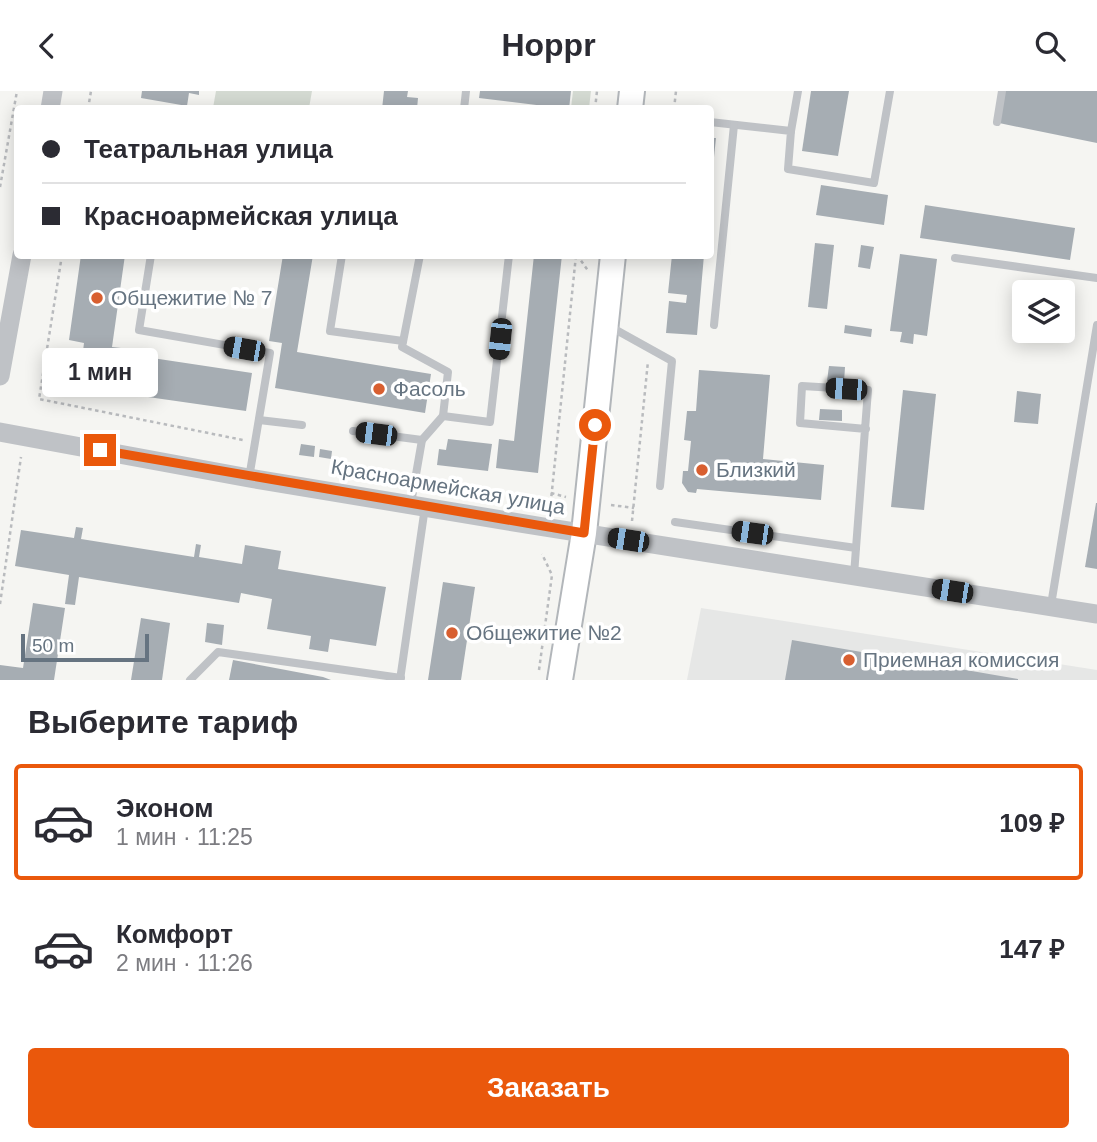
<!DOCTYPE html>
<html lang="ru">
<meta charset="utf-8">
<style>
:root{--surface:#fff;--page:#f2f2f3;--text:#2b2b33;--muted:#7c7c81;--line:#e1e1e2;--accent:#ea580c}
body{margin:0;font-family:Arial,sans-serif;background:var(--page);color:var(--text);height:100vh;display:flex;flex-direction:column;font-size:26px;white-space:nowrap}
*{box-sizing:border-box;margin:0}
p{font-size:23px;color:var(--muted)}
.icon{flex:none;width:38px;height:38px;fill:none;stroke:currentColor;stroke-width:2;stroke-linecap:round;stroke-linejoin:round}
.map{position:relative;height:589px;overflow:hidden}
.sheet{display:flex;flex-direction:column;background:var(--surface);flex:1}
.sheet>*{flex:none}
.hud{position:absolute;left:14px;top:14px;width:700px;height:154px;border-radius:7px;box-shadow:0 4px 18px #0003;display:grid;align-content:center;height:154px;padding:0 28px;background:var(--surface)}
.fabs{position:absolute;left:1012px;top:189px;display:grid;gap:14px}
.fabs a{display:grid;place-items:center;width:63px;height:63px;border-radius:7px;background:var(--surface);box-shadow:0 4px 18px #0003;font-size:35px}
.scale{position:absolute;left:21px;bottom:18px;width:128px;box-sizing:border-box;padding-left:7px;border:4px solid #667481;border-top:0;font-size:19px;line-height:24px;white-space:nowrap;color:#667481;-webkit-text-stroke:5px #fff;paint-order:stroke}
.end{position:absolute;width:32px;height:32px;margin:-16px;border:9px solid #ea580c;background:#fff;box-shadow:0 0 0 4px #fff}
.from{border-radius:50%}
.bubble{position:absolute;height:49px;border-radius:7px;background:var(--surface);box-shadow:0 4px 18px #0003;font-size:23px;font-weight:800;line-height:49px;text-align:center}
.car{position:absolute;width:21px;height:42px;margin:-21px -10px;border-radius:9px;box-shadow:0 0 5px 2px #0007;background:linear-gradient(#222 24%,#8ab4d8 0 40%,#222 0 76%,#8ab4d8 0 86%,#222 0)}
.hud b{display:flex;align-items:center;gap:24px;height:66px;font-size:26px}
.hud b+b{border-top:2px solid var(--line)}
.hud i{width:18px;height:18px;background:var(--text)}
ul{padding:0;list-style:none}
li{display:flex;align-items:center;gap:21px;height:116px;margin:0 14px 10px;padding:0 14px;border:4px solid transparent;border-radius:7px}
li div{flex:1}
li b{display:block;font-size:26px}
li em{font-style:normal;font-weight:800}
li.current{border-color:var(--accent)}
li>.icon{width:63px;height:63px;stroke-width:1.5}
h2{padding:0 28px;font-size:32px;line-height:84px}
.action{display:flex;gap:14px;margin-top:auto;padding:14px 28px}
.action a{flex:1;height:80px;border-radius:7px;background:var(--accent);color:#fff;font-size:28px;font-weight:800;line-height:80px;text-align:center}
header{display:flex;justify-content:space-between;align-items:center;height:91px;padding:0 28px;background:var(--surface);font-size:32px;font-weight:800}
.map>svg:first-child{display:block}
.built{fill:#e6e7e6}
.green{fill:#d4dad2}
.building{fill:#a6adb3}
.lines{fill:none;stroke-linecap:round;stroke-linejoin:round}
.primary-casing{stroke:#b2b6ba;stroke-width:28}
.path{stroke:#b9bbbe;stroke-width:2.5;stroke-dasharray:3.5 3.5;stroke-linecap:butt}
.service{stroke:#bfc2c6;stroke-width:8}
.tertiary{stroke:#bfc2c6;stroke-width:19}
.primary{stroke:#fff;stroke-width:24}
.route{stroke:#ea580c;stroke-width:9}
.poi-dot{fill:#d85f30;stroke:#fff;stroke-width:2.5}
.labels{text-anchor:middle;stroke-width:7;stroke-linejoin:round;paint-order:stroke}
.poi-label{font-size:21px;fill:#667481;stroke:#fff;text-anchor:start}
.street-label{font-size:21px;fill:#667481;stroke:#fff}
</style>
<header><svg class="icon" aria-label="back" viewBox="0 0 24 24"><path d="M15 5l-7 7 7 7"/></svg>Hoppr<svg class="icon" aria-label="search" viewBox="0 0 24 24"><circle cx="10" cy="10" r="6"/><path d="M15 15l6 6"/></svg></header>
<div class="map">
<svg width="1097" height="589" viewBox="0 0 1097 589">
<rect width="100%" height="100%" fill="#f5f5f2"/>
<polygon class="built" points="701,517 1097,579 1097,589 687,589"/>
<g class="green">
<polygon points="216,0 312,0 309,17 213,17"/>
<polygon points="573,0 591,0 589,17 571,17"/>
</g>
<g class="building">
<polygon points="142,0 199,0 199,4 189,2 187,15 141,7"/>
<polygon points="384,0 408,0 407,6 418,7 417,18 382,18"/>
<polygon points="480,0 571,0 569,18 479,7"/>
<polygon points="811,0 849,0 838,65 802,60"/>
<polygon points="1004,0 1097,0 1097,52 999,32"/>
<polygon points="710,47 716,47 712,85 710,85"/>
<polygon points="821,94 888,104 884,134 816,124"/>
<polygon points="925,114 1075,137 1070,169 920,147"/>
<polygon points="815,152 834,154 827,218 808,216"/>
<polygon points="861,154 874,156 870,178 858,176"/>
<polygon points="900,163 937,168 927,245 914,243 913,253 900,251 902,241 890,240"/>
<polygon points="81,164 125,164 112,256 139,259 139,265 252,282 246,320 78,296 81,274 75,273 77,259 83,260 84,252 69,249"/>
<polygon points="283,164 313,164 297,261 431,283 425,322 275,297 282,252 269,250"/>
<polygon points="534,164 562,164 538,382 496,377 499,348 514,350"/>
<polygon points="672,164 704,164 697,244 666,242 669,210 686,212 687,204 668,202"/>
<polygon points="845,234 872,238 871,246 844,242"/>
<polygon points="829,275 845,276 844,291 827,290"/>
<polygon points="699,279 770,284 763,368 824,374 821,409 697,398 696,402 688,401 682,392 683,380 688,380 691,350 684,349 687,320 696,320"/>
<polygon points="903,299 936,303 924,419 891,416"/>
<polygon points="1017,300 1041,303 1038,333 1014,331"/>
<polygon points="820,318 842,319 842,330 819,329"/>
<polygon points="448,348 492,353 488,380 437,374 439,358 446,359"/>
<polygon points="301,353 315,355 314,366 299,364"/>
<polygon points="320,358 332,360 331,368 319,366"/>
<polygon points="1096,412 1097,412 1097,478 1085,476"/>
<polygon points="76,436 83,437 81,448 194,466 196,453 201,454 199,466 242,473 245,454 281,460 278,478 386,496 376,555 330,548 328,561 309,558 311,545 267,538 272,508 241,502 239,512 79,486 75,514 65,513 69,484 15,475 21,439 74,447"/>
<polygon points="443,491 475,496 461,589 428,589"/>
<polygon points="33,512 65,517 54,589 0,589 0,574 23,577"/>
<polygon points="141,527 170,532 162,589 131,589"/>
<polygon points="207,532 224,534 222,554 205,551"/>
<polygon points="792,549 1018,588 1018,589 785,589"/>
<polygon points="233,569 323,586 331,589 229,589"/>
</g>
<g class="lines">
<g class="primary-casing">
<g id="primary">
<polyline points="630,18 632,0"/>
<polyline points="560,589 584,442 613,164"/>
</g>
</g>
<g class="path">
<polyline points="88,18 91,0"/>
<polyline points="595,18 597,0"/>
<polyline points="674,18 676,0"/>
<polyline points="0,96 17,0"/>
<polyline points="62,164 39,308 243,349"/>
<polyline points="577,164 589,181"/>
<polyline points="551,402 566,406"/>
<polyline points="611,414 634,417"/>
<polyline points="550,419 576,164"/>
<polyline points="632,430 648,270"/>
<polyline points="0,513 21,366"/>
<polyline points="539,579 552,484 542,463"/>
</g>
<g class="service">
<polyline points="464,18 466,0"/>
<polyline points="710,31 791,40 788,78 874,92 890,0"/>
<polyline points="997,31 1002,0"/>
<polyline points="791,40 798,0"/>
<polyline points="151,164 139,239 270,262 249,387"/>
<polyline points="342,164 330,240 403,250"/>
<polyline points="955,167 1097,187"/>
<polyline points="714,234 734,34"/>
<polyline points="609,235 672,270 660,395"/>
<polyline points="443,325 490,331 509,164"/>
<polyline points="259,329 302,334"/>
<polyline points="353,340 422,349"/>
<polyline points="411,412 422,349 443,325 448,281 402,256 420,164"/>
<polyline points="675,431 856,457 854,484"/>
<polyline points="856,457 868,299 802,295 800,332 866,338"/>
<polyline points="1051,514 1097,234"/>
<polyline points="190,589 218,561 401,587"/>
<polyline points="400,589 425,416"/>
</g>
<g class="tertiary">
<polyline points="50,18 53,0"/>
<polyline points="0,285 22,164"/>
<polyline points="0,341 249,387 544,436 1097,523"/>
</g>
<use href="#primary" class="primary"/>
</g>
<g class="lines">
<polyline class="route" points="100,359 584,442 595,334"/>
</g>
<g class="poi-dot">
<circle cx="97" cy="207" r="7"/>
<circle cx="379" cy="298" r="7"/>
<circle cx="702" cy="379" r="7"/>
<circle cx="452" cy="542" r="7"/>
<circle cx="849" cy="569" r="7"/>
</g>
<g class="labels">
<g class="poi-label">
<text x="111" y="214">Общежитие № 7</text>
<text x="393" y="305">Фасоль</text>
<text x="716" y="386">Близкий</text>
<text x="466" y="549">Общежитие №2</text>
<text x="863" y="576">Приемная комиссия</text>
</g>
<g class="street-label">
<text transform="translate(448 396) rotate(10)" y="7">Красноармейская улица</text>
</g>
</g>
</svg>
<div class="fabs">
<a><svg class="icon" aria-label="layers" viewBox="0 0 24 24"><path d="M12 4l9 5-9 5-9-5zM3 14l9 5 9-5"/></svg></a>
</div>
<div class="scale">50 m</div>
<i class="end from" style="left:595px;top:334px"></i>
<i class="end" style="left:100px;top:359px"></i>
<div class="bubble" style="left:42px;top:257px;width:116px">1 мин</div>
<i class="car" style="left:500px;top:248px;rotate:186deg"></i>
<i class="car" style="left:244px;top:258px;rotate:280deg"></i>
<i class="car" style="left:846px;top:298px;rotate:274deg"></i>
<i class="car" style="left:376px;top:343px;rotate:277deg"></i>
<i class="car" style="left:752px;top:442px;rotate:278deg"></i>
<i class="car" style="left:628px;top:449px;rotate:279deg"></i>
<i class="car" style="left:952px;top:500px;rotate:279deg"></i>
<div class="hud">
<b><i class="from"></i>Театральная улица</b>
<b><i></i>Красноармейская улица</b>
</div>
</div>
<section class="sheet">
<h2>Выберите тариф</h2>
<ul>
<li class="current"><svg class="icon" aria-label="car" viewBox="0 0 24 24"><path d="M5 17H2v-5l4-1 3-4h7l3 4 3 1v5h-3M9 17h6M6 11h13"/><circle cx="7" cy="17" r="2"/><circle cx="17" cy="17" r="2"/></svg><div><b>Эконом</b><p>1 мин · 11:25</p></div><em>109 ₽</em></li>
<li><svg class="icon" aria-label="car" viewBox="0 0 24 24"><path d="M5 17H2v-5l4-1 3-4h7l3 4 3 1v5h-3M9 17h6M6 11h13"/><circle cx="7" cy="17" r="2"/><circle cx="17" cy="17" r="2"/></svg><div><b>Комфорт</b><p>2 мин · 11:26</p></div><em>147 ₽</em></li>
</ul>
<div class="action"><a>Заказать</a></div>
</section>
